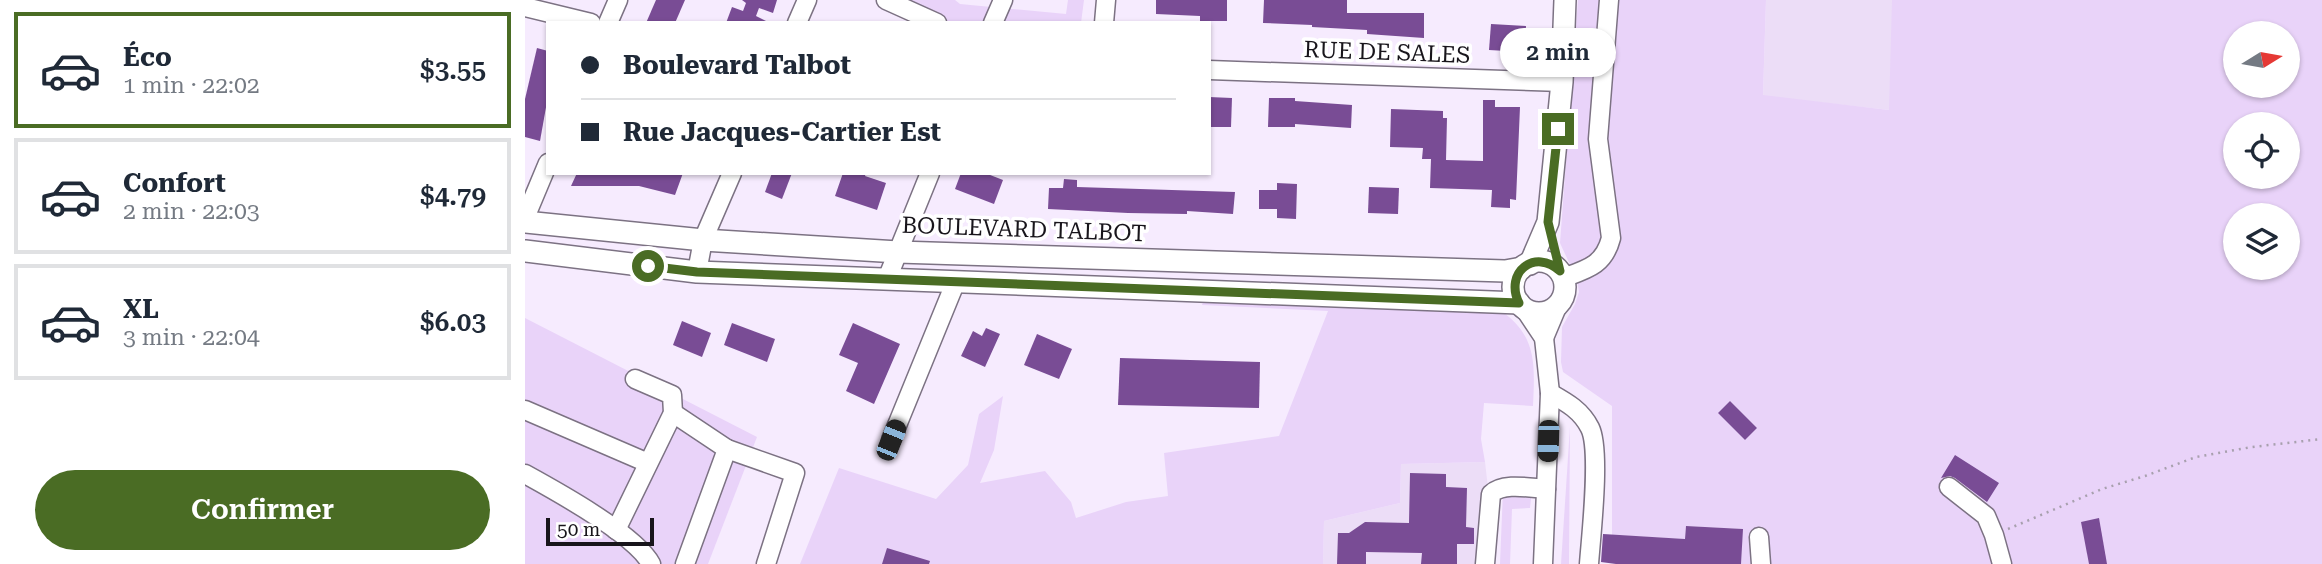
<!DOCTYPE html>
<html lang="fr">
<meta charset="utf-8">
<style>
:root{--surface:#fff;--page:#f6f6f7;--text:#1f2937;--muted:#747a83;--line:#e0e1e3;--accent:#4a6c24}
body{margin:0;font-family:"Roboto Serif",serif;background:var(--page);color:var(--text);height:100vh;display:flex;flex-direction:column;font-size:26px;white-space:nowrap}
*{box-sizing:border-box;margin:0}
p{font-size:23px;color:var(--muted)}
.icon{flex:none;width:38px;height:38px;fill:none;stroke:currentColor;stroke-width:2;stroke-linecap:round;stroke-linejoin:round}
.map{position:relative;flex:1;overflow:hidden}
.side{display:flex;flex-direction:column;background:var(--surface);width:525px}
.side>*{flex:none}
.top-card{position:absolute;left:21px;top:21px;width:665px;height:154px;border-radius:0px;box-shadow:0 2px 5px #0004;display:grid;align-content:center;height:154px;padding:0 35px;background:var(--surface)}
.needle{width:46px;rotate:79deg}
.controls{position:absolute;left:1698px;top:21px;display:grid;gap:14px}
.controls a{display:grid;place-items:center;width:77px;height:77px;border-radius:50%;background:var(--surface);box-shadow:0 2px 5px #0004;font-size:35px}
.scale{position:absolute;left:21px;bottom:18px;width:108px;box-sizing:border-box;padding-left:7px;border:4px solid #18151b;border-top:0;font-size:19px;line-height:24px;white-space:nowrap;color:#18151b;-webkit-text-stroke:5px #fff;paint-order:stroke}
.end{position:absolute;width:32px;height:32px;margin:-16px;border:9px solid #4a6c24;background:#fff;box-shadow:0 0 0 4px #fff}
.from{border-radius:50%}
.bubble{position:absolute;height:49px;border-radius:24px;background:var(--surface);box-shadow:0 2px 5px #0004;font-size:23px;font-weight:600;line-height:49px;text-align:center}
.car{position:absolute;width:21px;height:42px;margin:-21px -10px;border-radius:9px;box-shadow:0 0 5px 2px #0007;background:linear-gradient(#222 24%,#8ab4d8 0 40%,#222 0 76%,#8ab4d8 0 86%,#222 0)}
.top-card b{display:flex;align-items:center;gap:24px;height:66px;font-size:26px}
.top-card b+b{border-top:2px solid var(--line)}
.top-card i{width:18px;height:18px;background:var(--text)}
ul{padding:12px 0 0;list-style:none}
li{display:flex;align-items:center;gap:21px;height:116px;margin:0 14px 10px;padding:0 21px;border:4px solid var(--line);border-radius:0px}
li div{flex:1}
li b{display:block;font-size:26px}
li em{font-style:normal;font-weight:600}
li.current{border-color:var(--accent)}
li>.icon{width:63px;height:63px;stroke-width:1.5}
.primary-button{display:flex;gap:14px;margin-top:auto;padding:14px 35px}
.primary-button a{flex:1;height:80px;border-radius:42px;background:var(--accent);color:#fff;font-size:28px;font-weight:600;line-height:80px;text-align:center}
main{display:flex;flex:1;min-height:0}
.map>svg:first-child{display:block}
.built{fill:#ecddf7}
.green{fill:#e9d3f9;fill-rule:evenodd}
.building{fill:#794c95}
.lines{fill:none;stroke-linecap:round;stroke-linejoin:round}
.minor-casing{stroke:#7c7283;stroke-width:21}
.major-casing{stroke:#7c7283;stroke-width:24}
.path{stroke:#a8a0ae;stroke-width:2.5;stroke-dasharray:2 5;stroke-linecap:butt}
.minor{stroke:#fff;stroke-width:18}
.major{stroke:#fff;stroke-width:21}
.route{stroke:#4a6c24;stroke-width:9}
.labels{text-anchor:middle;stroke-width:7;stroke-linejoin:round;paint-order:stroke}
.street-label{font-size:23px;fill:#18151b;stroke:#fff}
</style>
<main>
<section class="side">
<ul>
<li class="current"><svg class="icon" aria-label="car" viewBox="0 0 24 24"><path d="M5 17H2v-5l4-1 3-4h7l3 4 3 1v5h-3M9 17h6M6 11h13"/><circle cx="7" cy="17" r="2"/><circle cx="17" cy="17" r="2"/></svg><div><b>Éco</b><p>1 min · 22:02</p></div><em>$3.55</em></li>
<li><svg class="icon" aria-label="car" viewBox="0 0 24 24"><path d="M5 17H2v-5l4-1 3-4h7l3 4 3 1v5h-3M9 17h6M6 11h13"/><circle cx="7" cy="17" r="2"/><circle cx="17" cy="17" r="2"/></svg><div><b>Confort</b><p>2 min · 22:03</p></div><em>$4.79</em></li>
<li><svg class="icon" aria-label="car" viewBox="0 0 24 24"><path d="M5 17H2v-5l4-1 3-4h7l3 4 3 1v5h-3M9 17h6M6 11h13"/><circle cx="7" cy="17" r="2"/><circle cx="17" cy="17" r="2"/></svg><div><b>XL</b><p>3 min · 22:04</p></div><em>$6.03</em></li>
</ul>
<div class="primary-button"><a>Confirmer</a></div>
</section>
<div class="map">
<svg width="1797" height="564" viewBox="0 0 1797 564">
<rect width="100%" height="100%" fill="#f6ebfe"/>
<g class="built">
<polygon points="1241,0 1368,0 1365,110 1238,96"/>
<polygon points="960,462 964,497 960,564 798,564 799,521 875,503 876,464"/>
</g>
<g class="green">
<polygon points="361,0 430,0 435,4 541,14 543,0 559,0 556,23 412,23"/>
<path d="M1053,0H1241L1238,95L1364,110L1367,0H1797V564H1216L1217,529L1161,526L1160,539L1087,535V406L1038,372L1036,362L1037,327L1050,304L1054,292L1052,280L1035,243ZM1710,33H1762V86H1710ZM1710,124H1762V177H1710ZM1710,215H1762V268H1710ZM1205,401L1232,428L1220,440L1193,413Z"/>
<path d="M680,295L972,308C1012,334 1010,362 1008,406L959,403L956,439L960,462L876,464L875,503L799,521L798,564H275L314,468L411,499L443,465L454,414L478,396L469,450L455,483L520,471L546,502L551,518L601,502L643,496L639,453L754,436L803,311L677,305Z"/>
<polygon points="0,318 232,437 183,564 0,564"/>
<polygon points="1045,427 1044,564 1036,564"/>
<polygon points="1007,489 1005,508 987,509 985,564 975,564 978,490"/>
</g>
<g class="building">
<polygon points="131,0 160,0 150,23 121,23"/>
<polygon points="217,0 252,0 248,13 234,8 231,16 245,23 201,23 207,7 218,11 221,3"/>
<polygon points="631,0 702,0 702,21 675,21 675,16 631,14"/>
<polygon points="739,0 822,0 822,13 899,13 899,38 842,34 842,30 787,27 787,25 738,23"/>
<polygon points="966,24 1001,26 999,52 964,50"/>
<polygon points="12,48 23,51 23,96 15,141 0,137 0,99"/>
<polygon points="684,97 707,98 706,127 684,127"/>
<polygon points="744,98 770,98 770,101 827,105 826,128 770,124 770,127 743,127"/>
<polygon points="958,100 970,100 970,107 995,107 991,200 985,199 985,208 966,207 967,190 905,188 906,159 897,159 898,148 865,147 866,109 918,111 918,118 922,118 921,160 958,161"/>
<polygon points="52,173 158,173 150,195 114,186 46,186"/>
<polygon points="247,173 267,173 257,199 240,192"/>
<polygon points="318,173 341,173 340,176 361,183 352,210 310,196"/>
<polygon points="436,173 460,173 478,180 469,204 430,189"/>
<polygon points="539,179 552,180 552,187 710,192 708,214 662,211 662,214 603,213 523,209 524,188 538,188"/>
<polygon points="752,183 772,184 771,219 752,218 752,209 734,209 734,190 752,190"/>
<polygon points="844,187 874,188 873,214 843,213"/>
<polygon points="157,321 186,333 177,357 148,345"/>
<polygon points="207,323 250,339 242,362 199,345"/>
<polygon points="328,323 375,344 349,404 321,391 333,363 314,355"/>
<polygon points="461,328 475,334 460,367 436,356 448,331 457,336"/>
<polygon points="512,334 547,349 534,379 499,365"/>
<polygon points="595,358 735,362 734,408 593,405"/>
<polygon points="1205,401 1232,428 1220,440 1193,413"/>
<polygon points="1430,455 1474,483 1462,502 1430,478 1425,476 1416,478"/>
<polygon points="885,473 921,474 921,487 942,488 941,527 949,528 949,544 932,544 932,564 896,564 897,553 841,552 841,564 812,564 813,533 824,533 840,522 884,523"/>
<polygon points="1574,518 1582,564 1564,564 1556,522"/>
<polygon points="1161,526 1218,529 1216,564 1091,564 1076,562 1078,534 1160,539"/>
<polygon points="362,548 405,561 404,564 357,564"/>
</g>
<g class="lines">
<g class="minor-casing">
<g id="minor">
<polyline points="361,0 412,23"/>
<polyline points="0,7 66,23"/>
<polyline points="83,23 93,0"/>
<polyline points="272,23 282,0"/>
<polyline points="468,23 478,0"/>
<polyline points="579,23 581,0"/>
<polyline points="684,70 1037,82"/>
<polyline points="0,218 23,163"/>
<polyline points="172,272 178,240 207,173"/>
<path d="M1038,278C1063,269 1079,265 1086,238L1073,139L1084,0"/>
<polyline points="362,279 405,173"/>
<polyline points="999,308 1019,338 1025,393 1018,564"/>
<polyline points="1019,338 1032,307"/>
<path d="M1025,393C1041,402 1056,410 1065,428C1076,450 1066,536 1064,564"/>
<polyline points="0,410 123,463"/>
<polyline points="148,413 202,449 160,564"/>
<polyline points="366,440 431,281"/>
<polyline points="202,449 270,473 241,564"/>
<path d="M0,474C31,491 111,535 126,564"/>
<polyline points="1424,487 1461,516 1469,535 1477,564"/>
<polyline points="91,530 148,413 147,395 110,379"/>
<polyline points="1234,537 1236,564"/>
<path d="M960,564L966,494C978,482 1005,488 1021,489"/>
</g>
</g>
<g class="major-casing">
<g id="major">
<polyline points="0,222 178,240 373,252 980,271 997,268"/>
<polyline points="0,251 172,272 994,303"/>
<circle cx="1014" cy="287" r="26"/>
<polyline points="1005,264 1023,222 1037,82 1040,0"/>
</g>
</g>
<polyline class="path" points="1483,529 1577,489 1620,476 1671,457 1727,447 1797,439"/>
<use href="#minor" class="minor"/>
<use href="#major" class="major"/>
</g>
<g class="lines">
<path class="route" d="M123,266L172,272L994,303C979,272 1010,248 1035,271L1023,222L1033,129"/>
</g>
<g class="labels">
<g class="street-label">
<text transform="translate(862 52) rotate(2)" y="8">RUE DE SALES</text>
<text transform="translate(499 229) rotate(2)" y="8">BOULEVARD TALBOT</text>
</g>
</g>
</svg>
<div class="controls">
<a><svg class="needle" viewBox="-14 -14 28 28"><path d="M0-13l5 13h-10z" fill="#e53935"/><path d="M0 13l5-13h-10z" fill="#747a83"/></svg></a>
<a><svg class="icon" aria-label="locate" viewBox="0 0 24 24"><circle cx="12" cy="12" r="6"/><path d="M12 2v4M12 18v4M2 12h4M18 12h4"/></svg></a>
<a><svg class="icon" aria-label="layers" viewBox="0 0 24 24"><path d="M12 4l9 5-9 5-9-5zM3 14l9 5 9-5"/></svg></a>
</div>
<div class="scale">50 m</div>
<i class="end from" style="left:123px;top:266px"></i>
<i class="end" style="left:1033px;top:129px"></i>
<div class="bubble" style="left:975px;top:28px;width:116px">2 min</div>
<i class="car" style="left:366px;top:440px;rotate:22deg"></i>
<i class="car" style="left:1023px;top:441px;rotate:182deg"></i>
<div class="top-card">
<b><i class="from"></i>Boulevard Talbot</b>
<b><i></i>Rue Jacques-Cartier Est</b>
</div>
</div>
</main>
